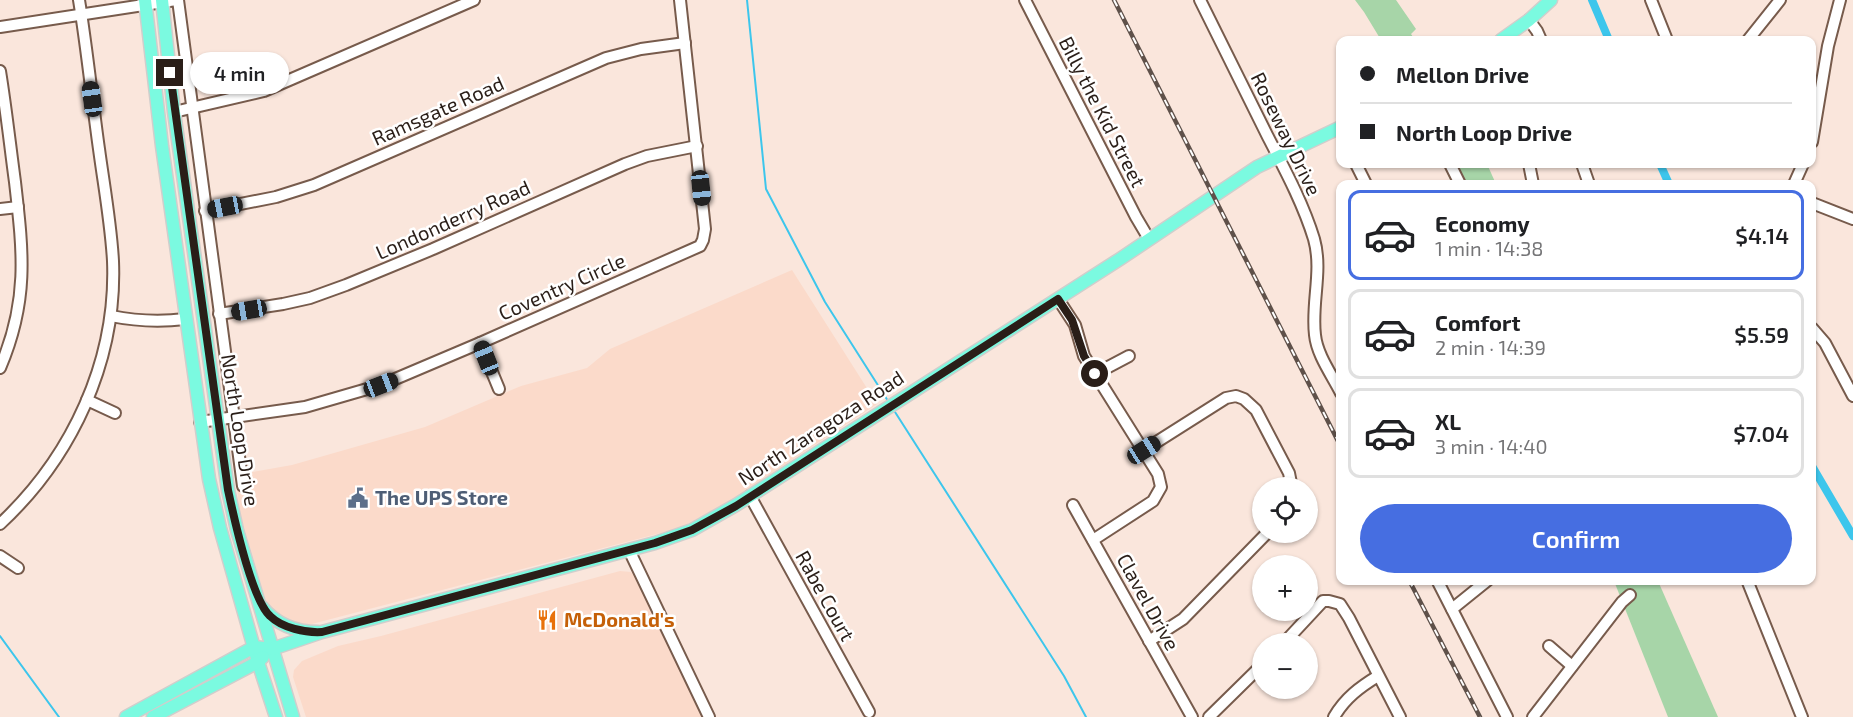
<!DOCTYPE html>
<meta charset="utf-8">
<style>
:root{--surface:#fff;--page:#f6f6f6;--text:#202124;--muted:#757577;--line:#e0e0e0;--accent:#466ee1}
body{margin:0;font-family:"Exo 2",sans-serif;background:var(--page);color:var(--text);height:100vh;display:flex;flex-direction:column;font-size:22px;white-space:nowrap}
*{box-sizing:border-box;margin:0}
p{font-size:20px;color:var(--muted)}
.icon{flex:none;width:33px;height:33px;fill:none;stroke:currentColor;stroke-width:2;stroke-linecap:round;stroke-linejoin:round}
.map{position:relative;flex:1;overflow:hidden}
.panel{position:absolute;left:1336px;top:180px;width:480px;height:405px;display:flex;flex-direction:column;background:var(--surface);border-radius:12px;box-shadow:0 2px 4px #0004}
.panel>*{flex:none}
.top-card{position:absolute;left:1336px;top:36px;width:480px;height:132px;border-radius:12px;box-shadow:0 2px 4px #0004;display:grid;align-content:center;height:132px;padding:0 24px;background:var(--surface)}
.tools{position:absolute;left:1252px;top:477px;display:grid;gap:12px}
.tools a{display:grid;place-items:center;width:66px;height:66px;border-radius:50%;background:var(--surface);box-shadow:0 2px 4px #0004;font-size:30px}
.end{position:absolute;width:27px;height:27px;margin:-14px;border:8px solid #2a1e18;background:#fff;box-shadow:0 0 0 3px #fff}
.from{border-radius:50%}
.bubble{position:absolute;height:42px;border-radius:21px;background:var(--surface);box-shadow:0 2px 4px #0004;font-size:20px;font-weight:600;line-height:42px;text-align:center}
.car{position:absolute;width:18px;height:36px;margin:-18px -9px;border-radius:8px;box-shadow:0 0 4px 2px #0007;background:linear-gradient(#222 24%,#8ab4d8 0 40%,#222 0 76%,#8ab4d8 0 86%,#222 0)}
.top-card b{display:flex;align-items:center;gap:21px;height:57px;font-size:22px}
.top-card b+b{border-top:2px solid var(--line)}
.top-card i{width:15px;height:15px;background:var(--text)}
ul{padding:10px 0 0;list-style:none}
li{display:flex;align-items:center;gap:18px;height:90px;margin:0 12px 9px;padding:0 12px;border:3px solid var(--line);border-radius:12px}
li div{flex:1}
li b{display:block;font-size:22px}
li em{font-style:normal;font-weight:600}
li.current{border-color:var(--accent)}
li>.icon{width:54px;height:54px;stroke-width:1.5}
.cta{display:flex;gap:12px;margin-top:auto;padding:12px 24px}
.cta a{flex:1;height:69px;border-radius:36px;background:var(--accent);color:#fff;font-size:24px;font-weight:600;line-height:69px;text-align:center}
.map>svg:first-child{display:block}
.built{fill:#fbdaca}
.green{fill:#a7d5a8}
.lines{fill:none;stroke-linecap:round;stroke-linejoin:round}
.stream{stroke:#3dc6ec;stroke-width:2}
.canal{stroke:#3dc6ec;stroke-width:8}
.minor-casing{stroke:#775b4c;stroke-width:14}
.major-casing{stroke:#d0cecc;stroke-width:15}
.minor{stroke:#fff;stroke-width:10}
.major{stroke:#7bfae0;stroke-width:12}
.rail-casing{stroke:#5f514a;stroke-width:4.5}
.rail{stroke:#fff;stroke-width:2;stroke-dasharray:7;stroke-linecap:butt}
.route{stroke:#2a1e18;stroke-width:8}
.labels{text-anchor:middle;stroke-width:5;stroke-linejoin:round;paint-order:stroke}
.street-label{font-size:20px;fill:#2a1e18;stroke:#fff}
.service-label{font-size:20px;font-weight:bold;fill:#4e5e75;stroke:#fff;text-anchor:start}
.food-label{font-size:20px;font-weight:bold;fill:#c56008;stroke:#fff;text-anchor:start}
</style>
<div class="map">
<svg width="1853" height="717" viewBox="0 0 1853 717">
<rect width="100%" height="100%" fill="#fae6dc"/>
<g class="built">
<polygon points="792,270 877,404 733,499 680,528 308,625 298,626 280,620 267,604 239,510 236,475 292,465 425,427 521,386 587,368 610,349"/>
<polygon points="620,571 631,572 637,578 703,717 306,717 293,677 294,670 302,661 338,646 381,636"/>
</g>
<g class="green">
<polygon points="1355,0 1396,0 1416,29 1411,34 1415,40 1381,40 1364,12"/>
<polygon points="1443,164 1487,164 1496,184 1452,184"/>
<polygon points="1614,581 1658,581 1718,717 1668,717"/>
</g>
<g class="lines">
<g class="stream">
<polyline points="747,0 766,189 825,302 888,401"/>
<polyline points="895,412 1064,676 1086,717"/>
<polyline points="0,636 59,717"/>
</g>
<g class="canal">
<polyline points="1592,0 1609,40"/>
<polyline points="1660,164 1669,184"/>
<polyline points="1812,466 1853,536"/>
</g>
<g class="minor-casing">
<g id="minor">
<polyline points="178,0 243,486"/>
<polyline points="1025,0 1136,217 1149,239"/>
<path d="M1200,0C1222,45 1245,90 1267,135C1284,168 1303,203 1314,239C1323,271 1311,303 1315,335C1317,355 1332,375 1341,393"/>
<polyline points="1651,0 1667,40"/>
<polyline points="1529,20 1537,31 1541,40"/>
<polyline points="0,27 176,0"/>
<polyline points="1748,40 1780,0"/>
<path d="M0,71C6,108 10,145 15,182C23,252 29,300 0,368"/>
<polyline points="174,112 264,91 474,0"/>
<polyline points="1812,142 1828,46 1840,0"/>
<polyline points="1356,164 1366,184"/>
<polyline points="1450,164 1460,184"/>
<polyline points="1529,164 1533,184"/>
<polyline points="1582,164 1589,184"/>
<polyline points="1794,184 1803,164"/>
<polyline points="1812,203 1853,219"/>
<polyline points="0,209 18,207"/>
<polyline points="205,211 276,197 314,185 606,58 641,49 685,43"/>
<polyline points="1058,299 1075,325 1084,356 1158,474 1161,487 1153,501 1093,540"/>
<polyline points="219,314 283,304 310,298 346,285 433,249 625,164 647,156 697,146"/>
<path d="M111,316C136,321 160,322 185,319"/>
<polyline points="1812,328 1825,343 1853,396"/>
<polyline points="480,343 499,389"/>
<polyline points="1095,374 1129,356"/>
<polyline points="87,400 115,413"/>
<polyline points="200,422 305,407 381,385 480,343 700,246 703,240 705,229 680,0"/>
<polyline points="1144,450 1226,398 1236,396 1244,399 1256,410 1289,473 1292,488"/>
<polyline points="750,496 869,712"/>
<polyline points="1073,505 1192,717"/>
<path d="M0,524C72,457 117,361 113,261C111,224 104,186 99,149C92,99 87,49 79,0"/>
<polyline points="629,550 709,717"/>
<polyline points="0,556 18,568"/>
<polyline points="1437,580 1507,717"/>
<polyline points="1747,580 1802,717"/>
<polyline points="1452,609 1488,580"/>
<polyline points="1149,641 1183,619 1268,532"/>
<polyline points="1283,644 1323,601 1329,601 1340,604 1349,618 1400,717"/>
<polyline points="1549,646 1572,666"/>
<polyline points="1209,717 1263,664"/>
<path d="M1334,717C1345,698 1360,687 1378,676"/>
<polyline points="1533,717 1622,602 1630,595"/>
</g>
</g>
<g class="major-casing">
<g id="major">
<polyline points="145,0 162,146 209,479 220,528 258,662 276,717"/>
<polyline points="162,0 174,112 228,490 237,530 293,717"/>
<polyline points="1501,40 1529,20 1551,0"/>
<path d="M262,607C276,624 296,632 318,632"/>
<polyline points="126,717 254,647 272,649 322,632 655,543 692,530 736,505 1120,259 1257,167 1341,127"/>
<polyline points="153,717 258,662 263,657"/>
</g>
</g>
<use href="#minor" class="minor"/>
<use href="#major" class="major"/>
<g class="rail-casing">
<g id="rail">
<polyline points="1114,0 1341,447"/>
<polyline points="1409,580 1480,717"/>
</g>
</g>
<use href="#rail" class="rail"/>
</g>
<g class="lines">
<path class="route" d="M170,73L228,490C234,518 251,598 270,616C282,628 306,633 322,632L655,543L692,530L736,506L1058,299L1072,320L1084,356L1095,374"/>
</g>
<defs>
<g id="civic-bare" transform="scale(1.62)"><path d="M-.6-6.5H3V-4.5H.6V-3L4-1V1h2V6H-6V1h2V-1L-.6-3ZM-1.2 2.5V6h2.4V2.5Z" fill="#5c6f8a" stroke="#fff" stroke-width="2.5" paint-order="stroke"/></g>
<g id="restaurant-bare" transform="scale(1.62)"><path d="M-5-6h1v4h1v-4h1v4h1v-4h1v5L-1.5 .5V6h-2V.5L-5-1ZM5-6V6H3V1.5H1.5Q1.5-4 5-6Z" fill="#e8710a" stroke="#fff" stroke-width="2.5" paint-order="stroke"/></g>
</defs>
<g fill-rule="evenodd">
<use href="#civic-bare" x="358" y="498"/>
<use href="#restaurant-bare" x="547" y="620"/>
</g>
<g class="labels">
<g class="street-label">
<text transform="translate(438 111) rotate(-24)" y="7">Ramsgate Road</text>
<text transform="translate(1102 112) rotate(63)" y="7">Billy the Kid Street</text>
<text transform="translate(1286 134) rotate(64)" y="7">Roseway Drive</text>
<text transform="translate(453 220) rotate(-24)" y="7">Londonderry Road</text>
<text transform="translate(562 287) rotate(-24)" y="7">Coventry Circle</text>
<text transform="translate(821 428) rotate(-33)" y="7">North Zaragoza Road</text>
<text transform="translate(240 430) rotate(81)" y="7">North Loop Drive</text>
<text transform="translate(825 596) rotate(61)" y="7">Rabe Court</text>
<text transform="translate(1148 602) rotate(61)" y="7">Clavel Drive</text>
</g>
<g class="service-label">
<text x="375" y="505">The UPS Store</text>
</g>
<g class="food-label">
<text x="564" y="627">McDonald's</text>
</g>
</g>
</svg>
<div class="tools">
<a><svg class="icon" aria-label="locate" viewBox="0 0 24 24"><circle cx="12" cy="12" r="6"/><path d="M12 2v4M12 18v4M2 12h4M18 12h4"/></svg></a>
<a>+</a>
<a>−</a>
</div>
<i class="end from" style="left:1095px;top:374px"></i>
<i class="end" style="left:170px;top:73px"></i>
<div class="bubble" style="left:190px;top:52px;width:99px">4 min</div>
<i class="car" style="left:92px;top:99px;rotate:352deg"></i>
<i class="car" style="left:701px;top:188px;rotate:174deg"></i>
<i class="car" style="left:225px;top:207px;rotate:259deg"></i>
<i class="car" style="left:249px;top:310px;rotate:260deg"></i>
<i class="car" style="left:486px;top:358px;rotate:338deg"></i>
<i class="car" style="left:381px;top:385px;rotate:69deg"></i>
<i class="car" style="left:1144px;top:450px;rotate:58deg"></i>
<div class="top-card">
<b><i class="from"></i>Mellon Drive</b>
<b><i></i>North Loop Drive</b>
</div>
<section class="panel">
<ul>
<li class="current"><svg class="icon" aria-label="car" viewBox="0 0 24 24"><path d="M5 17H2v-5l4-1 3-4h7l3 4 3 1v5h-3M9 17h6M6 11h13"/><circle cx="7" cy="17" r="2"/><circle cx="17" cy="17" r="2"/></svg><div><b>Economy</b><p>1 min · 14:38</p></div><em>$4.14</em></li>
<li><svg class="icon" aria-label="car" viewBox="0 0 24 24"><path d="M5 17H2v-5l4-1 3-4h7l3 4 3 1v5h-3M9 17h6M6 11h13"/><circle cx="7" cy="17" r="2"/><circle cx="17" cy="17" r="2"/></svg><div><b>Comfort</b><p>2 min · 14:39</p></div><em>$5.59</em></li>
<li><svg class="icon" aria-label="car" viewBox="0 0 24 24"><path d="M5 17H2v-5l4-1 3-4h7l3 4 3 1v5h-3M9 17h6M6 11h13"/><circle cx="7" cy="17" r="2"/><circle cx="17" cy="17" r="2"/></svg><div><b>XL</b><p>3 min · 14:40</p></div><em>$7.04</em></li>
</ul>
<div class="cta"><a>Confirm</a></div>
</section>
</div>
